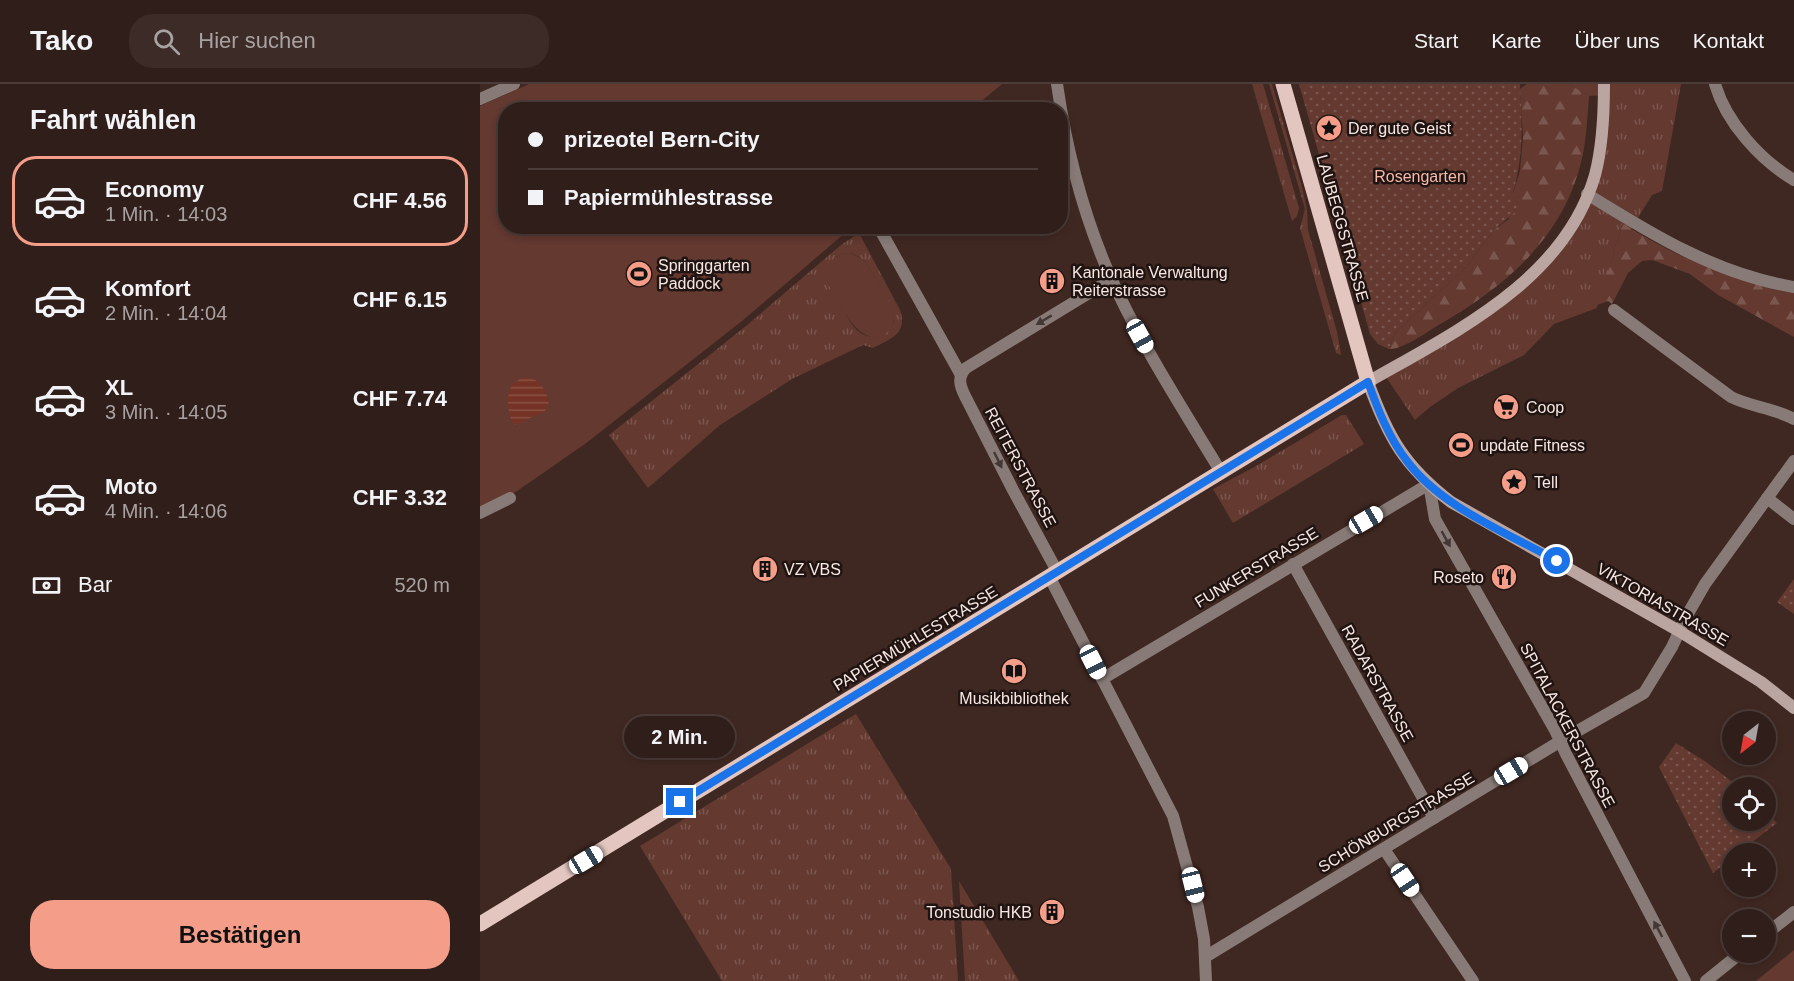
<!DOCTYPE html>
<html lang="de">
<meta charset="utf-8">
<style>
:root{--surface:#301e1a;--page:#3c2b27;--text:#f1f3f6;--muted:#a8a2a2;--line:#4b3c39;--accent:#f49e8a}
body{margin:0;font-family:Helvetica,sans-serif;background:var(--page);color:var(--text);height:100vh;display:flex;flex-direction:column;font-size:22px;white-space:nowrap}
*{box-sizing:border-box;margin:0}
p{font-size:20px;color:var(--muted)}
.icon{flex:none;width:33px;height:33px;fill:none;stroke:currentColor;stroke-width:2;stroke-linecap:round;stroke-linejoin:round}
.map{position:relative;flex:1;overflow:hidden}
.drawer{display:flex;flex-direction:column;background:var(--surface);width:480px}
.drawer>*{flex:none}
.hud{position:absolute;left:18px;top:18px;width:570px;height:132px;border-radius:24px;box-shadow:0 3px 9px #0003,0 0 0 2px var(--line);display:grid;align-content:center;height:132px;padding:0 30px;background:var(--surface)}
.needle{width:39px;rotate:211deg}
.tools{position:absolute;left:1242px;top:627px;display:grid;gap:12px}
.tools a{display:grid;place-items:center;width:54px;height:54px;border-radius:50%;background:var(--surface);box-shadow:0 3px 9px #0003,0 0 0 2px var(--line);font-size:30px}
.end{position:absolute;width:27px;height:27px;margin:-14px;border:8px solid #1a73e8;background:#fff;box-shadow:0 0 0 3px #fff}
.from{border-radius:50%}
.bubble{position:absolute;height:42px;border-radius:21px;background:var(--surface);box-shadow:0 3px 9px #0003,0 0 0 2px var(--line);font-size:20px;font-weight:800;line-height:42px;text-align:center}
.car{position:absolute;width:18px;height:36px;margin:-18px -9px;border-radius:8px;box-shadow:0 0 4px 2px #0007;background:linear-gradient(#fff 24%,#345 0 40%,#fff 0 76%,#345 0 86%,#fff 0)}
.hud b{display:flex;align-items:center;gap:21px;height:57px;font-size:22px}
.hud b+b{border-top:2px solid var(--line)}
.hud i{width:15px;height:15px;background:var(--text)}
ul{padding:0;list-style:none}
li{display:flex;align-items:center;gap:18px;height:90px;margin:0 12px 9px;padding:0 18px;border:3px solid transparent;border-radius:24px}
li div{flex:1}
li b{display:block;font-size:22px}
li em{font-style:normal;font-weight:800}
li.current{border-color:var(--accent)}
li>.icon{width:54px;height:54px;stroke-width:1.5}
h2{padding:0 30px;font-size:27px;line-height:72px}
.pay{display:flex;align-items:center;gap:15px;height:66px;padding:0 30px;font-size:22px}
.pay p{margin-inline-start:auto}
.button{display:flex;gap:12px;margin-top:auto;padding:12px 30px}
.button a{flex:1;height:69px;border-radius:24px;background:var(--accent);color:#111;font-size:24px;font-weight:800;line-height:69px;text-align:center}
header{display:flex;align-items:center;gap:36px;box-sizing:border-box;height:84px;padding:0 30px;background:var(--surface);border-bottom:2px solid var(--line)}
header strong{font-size:28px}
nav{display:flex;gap:33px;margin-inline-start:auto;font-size:21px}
.search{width:420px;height:54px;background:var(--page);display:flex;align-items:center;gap:15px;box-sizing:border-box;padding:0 21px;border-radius:24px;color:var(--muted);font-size:22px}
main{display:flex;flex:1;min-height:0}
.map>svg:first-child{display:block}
.grass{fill:url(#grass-tufts);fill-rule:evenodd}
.forest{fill:url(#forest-firs)}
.park{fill:url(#park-dots)}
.garden{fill:#633930}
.water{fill:url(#water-rules)}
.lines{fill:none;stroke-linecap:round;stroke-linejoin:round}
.street{stroke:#887b77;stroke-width:12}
.secondary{stroke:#bba5a0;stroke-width:12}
.primary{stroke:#e2c6bf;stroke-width:15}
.oneway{fill:#443835}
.route{stroke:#1a73e8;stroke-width:8}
.labels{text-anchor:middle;stroke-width:5;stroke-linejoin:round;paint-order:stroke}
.poi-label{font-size:16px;fill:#f8e7e3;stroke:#1f1411;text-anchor:start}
.park-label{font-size:16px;fill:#f7b9aa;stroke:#1f1411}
.street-label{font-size:16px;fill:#f8e7e3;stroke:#1f1411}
</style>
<header>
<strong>Tako</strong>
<div class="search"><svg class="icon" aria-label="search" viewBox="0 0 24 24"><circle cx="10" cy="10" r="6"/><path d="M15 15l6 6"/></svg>Hier suchen</div>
<nav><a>Start</a><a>Karte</a><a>Über uns</a><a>Kontakt</a></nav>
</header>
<main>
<section class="drawer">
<h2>Fahrt wählen</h2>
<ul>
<li class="current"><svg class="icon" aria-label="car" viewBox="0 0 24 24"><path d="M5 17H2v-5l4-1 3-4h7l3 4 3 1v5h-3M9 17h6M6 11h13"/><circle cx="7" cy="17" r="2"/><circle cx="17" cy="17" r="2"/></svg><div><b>Economy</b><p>1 Min. · 14:03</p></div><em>CHF 4.56</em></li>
<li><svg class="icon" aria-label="car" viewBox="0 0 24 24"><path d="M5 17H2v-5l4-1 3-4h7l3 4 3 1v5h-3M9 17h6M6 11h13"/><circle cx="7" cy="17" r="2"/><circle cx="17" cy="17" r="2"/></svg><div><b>Komfort</b><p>2 Min. · 14:04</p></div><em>CHF 6.15</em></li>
<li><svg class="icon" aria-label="car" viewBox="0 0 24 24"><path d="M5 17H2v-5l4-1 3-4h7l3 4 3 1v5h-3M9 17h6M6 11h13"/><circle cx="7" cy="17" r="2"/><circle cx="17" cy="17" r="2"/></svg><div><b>XL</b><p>3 Min. · 14:05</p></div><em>CHF 7.74</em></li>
<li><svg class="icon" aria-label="car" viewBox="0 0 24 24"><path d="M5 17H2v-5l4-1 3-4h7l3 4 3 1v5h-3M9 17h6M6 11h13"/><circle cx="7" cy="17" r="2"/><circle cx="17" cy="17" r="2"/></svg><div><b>Moto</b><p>4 Min. · 14:06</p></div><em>CHF 3.32</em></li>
</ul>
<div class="pay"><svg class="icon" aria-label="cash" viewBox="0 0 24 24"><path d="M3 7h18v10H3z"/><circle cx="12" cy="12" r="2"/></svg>Bar<p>520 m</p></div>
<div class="button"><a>Bestätigen</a></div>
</section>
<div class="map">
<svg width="1314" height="897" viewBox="0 0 1314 897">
<defs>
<pattern id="grass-tufts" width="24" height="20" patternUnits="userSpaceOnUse" patternTransform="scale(1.5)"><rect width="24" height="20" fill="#633930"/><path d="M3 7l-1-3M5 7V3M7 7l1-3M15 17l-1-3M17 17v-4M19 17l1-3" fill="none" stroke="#7a564e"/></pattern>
<pattern id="forest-firs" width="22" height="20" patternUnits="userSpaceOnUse" patternTransform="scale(1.5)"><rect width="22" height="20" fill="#633930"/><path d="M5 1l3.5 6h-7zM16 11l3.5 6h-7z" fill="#7a564e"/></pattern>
<pattern id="park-dots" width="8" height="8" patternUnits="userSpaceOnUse" patternTransform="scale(1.5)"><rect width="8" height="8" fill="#633930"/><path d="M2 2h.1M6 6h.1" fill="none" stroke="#7a564e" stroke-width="1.8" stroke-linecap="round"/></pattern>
<pattern id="water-rules" width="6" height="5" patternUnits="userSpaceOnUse" patternTransform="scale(1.5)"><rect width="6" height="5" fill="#753325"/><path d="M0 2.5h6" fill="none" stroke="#895144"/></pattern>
</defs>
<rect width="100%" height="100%" fill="#402822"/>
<g class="grass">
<polygon points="772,0 783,0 819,124 817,132 812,137"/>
<polygon points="789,0 792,0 822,103 827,126 828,146 857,248 861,271 856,269 820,144 825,125"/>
<path d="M1089,0H1201L1182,107L1172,111L1151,145L1142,140L1138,157L1133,166L1135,168C1130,187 1120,204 1117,224L1074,240L1044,271L978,304L950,323L935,336L904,290L1050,194L1109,109L1125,11L1109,12Z"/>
<path d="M379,149L420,226C428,250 411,254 393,264L383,261L312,295L240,341L168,404L129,351L266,242L361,161ZM369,169C374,170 378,172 382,175C392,184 414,225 414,238C407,253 392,258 378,247C371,242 352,207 347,197L357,172Z"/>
<polygon points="862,331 866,331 884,360 753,439 733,405 776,382"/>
<polygon points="376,630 471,785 478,897 242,897 160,762"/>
<polygon points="479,797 539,897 485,897"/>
</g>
<g class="forest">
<path d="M1047,0H1089L1109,12C1107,38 1106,65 1098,89C1077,159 1022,204 962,239C948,247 923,266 909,265L915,249L985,184L1015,145L1029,135L1033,109L1040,87L1043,53L1040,5Z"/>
<path d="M1142,139C1195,173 1252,197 1314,208V253L1238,211L1210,190L1172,176L1162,177L1148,189L1132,220L1128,217L1117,221C1120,202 1130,186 1135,168L1133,166L1138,157Z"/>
</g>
<g class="park">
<path d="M819,0H1040C1042,39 1044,71 1033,109L1040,124L1015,145L985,184L915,249L909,265L898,260L890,250Z"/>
<polygon points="1314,495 1314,530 1297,518"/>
<polygon points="1196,659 1226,678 1259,703 1252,704 1252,736 1286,736 1286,728 1297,739 1258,769 1252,770 1252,774 1233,789 1179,683"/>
</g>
<g class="garden">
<polygon points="49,0 522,0 492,25 26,26 26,142 372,143 262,237 105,360 27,414 0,428 0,22"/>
<path d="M369,169C375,171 381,173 385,178C393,188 414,222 414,235C414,241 409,247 405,250C380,267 356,215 347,197C345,182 353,170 369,169Z"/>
<polygon points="1314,866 1314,897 1276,897"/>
</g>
<path class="water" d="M41,294C58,292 65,303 69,318L65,327L35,341C27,333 25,309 33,300C34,299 40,295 41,294Z"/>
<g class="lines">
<g class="street">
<path d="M577,0C586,63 602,126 627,185C658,256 701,322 741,388"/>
<path d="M1235,0C1246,38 1280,76 1314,96"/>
<polyline points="0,15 34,0"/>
<path d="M1107,110C1173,151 1236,190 1314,203"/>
<polyline points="398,142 481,291"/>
<path d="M1134,226L1251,313C1271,323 1294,324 1314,335"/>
<polyline points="1287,414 1314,435"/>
<polyline points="0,429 30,414"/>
<polyline points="813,480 954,734"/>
<path d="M578,489L533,406L485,312C480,302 477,293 486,284L632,195"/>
<polyline points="570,494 693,732 718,823 724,855 726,897"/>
<polyline points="622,595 949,400 955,435 1075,646 1086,670 1205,897"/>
<polyline points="904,765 993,897"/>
<polyline points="1286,850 1314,828"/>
<polyline points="725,873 1094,649 1164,609 1192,563 1206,533 1225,500 1314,377"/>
<polyline points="1226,897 1262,868"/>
</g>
<path class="secondary" d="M1124,0C1124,30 1123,61 1115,91C1085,196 975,248 888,298C908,353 924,382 971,418L1199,547L1281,598L1314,624"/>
<polyline class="primary" points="0,840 888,298 803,0"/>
</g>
<defs><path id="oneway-solid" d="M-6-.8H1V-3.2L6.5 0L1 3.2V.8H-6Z" transform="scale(1.5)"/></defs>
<g class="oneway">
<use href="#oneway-solid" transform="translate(564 236) rotate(149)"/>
<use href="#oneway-solid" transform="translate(518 376) rotate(64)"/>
<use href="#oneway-solid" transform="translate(966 455) rotate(61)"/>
<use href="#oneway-solid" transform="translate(1178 845) rotate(-118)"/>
</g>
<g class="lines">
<path class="route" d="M200,718L888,298C898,326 909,354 927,377C961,423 1028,449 1077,477"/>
</g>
<defs>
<g id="sight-disc" transform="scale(1.35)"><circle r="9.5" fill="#f49e8a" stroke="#1f1411"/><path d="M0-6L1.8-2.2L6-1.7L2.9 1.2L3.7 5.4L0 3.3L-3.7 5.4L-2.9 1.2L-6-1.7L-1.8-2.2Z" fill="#111"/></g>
<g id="stadium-disc" transform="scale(1.35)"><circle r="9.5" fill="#f49e8a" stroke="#1f1411"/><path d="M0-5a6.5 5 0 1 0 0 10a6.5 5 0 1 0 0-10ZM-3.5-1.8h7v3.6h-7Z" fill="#111"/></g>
<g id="building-disc" transform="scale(1.35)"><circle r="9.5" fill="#f49e8a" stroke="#1f1411"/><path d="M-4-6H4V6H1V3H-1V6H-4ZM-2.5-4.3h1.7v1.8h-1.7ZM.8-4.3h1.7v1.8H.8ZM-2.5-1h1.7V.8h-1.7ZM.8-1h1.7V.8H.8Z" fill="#111"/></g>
<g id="supermarket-disc" transform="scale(1.35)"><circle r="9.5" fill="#f49e8a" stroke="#1f1411"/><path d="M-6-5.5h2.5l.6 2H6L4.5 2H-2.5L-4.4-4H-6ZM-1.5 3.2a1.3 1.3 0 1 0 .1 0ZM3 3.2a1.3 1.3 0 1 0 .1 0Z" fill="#111"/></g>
<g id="restaurant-disc" transform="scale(1.35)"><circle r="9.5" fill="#f49e8a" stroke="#1f1411"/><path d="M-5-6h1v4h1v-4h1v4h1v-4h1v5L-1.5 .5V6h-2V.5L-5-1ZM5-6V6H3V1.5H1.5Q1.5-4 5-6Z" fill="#111"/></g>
<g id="library-disc" transform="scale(1.35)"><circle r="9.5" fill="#f49e8a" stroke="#1f1411"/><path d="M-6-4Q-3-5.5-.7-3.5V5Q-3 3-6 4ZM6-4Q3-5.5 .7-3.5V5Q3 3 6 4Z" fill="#111"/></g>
</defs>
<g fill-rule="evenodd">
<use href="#sight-disc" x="849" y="44"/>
<use href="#stadium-disc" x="159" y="190"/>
<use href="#building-disc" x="572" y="197"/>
<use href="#supermarket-disc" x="1026" y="323"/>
<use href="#stadium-disc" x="981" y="361"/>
<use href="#sight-disc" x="1034" y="398"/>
<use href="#building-disc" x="285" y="485"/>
<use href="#restaurant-disc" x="1024" y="493"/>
<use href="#library-disc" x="534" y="587"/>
<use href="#building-disc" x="572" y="828"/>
</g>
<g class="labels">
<g class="poi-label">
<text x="868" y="50">Der gute Geist</text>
<text x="178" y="187">Springgarten<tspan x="178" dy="18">Paddock</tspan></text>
<text x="592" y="194">Kantonale Verwaltung<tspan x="592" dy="18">Reiterstrasse</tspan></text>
<text x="1046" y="329">Coop</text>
<text x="1000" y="367">update Fitness</text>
<text x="1054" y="404">Tell</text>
<text x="304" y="491">VZ VBS</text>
<text x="1004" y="499" text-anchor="end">Roseto</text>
<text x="534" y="620" text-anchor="middle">Musikbibliothek</text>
<text x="552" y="834" text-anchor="end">Tonstudio HKB</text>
</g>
<g class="park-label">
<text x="940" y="98">Rosengarten</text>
</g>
<g class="street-label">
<text transform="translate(863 144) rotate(74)" y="6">LAUBEGGSTRASSE</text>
<text transform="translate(541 383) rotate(62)" y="6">REITERSTRASSE</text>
<text transform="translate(776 483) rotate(-31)" y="6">FUNKERSTRASSE</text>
<text transform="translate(1183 520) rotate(30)" y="6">VIKTORIASTRASSE</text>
<text transform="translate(435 554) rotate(-31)" y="6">PAPIERMÜHLESTRASSE</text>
<text transform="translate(898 599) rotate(61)" y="6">RADARSTRASSE</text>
<text transform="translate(1088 641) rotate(62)" y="6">SPITALACKERSTRASSE</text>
<text transform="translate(916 738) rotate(-31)" y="6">SCHÖNBURGSTRASSE</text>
</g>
</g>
</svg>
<div class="tools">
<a><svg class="needle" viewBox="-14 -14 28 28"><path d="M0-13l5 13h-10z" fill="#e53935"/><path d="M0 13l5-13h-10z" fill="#a8a2a2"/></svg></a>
<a><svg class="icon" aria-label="locate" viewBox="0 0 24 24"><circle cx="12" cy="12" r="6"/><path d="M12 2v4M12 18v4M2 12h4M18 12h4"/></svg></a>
<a>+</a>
<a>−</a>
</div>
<i class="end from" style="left:1077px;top:477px"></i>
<i class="end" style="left:200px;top:718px"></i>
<div class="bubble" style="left:144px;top:632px;width:111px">2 Min.</div>
<i class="car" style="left:660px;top:252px;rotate:151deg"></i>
<i class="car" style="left:886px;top:436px;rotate:60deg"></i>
<i class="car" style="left:613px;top:578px;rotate:153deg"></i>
<i class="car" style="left:1031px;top:687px;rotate:59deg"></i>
<i class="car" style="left:106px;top:776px;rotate:59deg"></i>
<i class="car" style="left:925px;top:796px;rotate:146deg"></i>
<i class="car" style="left:713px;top:801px;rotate:166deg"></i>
<div class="hud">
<b><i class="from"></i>prizeotel Bern-City</b>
<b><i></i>Papiermühlestrasse</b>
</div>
</div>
</main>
